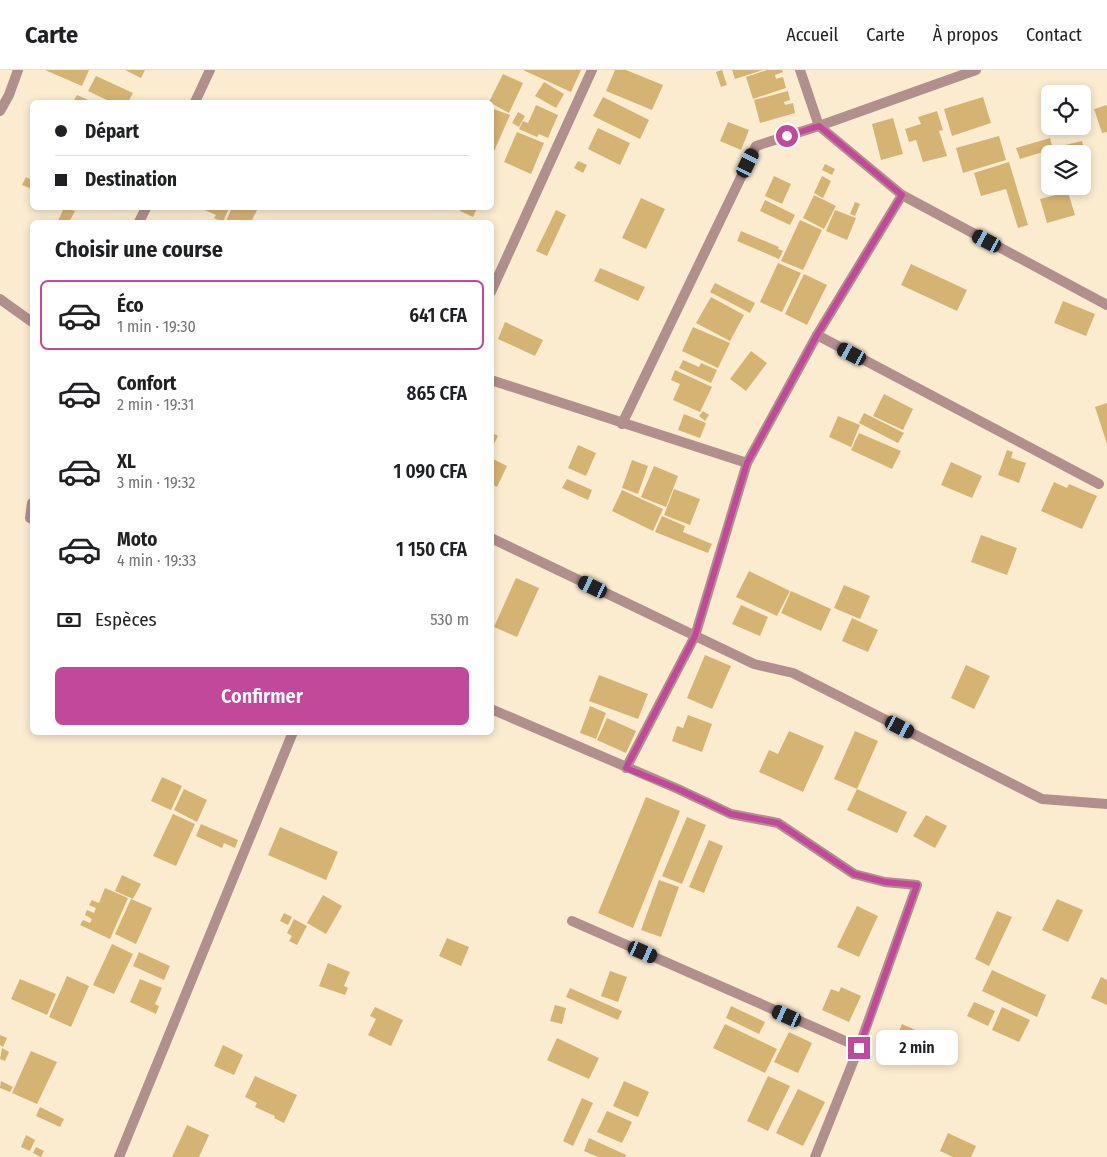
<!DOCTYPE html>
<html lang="fr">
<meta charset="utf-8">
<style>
:root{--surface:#fff;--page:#f6f6f6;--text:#202124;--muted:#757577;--line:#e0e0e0;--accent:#c2489b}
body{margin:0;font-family:"Fira Sans Condensed",sans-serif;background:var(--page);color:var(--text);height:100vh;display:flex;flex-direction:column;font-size:19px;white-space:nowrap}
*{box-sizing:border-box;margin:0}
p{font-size:16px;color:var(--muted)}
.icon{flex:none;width:28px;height:28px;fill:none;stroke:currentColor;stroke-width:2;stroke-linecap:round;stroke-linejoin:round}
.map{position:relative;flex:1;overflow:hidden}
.details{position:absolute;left:30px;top:150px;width:464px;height:515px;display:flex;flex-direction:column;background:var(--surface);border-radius:8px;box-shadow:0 2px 8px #0003}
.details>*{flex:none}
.banner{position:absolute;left:30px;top:30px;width:464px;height:110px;border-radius:8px;box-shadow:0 2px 8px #0003;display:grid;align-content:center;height:110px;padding:0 25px;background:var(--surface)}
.controls{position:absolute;left:1041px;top:15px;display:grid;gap:10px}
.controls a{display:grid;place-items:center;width:50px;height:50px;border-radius:8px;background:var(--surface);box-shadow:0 2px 8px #0003;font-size:25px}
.end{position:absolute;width:22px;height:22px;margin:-11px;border:6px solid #c2489b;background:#fff;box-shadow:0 0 0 2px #fff}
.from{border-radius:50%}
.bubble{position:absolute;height:35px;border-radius:8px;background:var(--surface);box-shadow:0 2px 8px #0003;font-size:16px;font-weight:600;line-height:35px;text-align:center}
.car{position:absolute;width:15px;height:30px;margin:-15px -8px;border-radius:6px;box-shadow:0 0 4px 1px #0007;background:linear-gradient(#222 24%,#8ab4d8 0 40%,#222 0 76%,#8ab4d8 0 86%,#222 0)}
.banner b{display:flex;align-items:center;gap:18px;height:48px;font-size:19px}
.banner b+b{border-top:1px solid var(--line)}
.banner i{width:12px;height:12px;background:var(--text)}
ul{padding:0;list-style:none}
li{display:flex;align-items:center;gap:15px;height:70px;margin:0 10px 8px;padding:0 15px;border:2px solid transparent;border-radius:8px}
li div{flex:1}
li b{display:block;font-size:19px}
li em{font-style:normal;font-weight:600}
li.on{border-color:var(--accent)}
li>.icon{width:45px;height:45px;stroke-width:1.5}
h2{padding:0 25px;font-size:22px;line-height:60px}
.pay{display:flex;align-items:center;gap:12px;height:55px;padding:0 25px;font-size:19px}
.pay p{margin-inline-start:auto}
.button{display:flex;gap:10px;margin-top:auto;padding:10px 25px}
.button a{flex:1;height:58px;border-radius:8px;background:var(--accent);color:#fff;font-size:20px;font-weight:600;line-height:58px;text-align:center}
header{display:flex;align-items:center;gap:30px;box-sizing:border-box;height:70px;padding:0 25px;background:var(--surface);border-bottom:1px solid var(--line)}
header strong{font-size:24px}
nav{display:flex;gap:28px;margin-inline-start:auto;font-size:18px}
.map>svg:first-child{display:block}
.building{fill:#d5b373}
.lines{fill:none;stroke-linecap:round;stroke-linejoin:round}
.minor{stroke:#b18f8c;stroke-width:10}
.route{stroke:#c2489b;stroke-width:6}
</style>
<header>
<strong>Carte</strong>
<nav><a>Accueil</a><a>Carte</a><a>À propos</a><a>Contact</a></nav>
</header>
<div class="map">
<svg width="1107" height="1087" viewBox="0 0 1107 1087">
<rect width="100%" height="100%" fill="#fbecd0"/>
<g class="building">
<polygon points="45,0 89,0 82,16"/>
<polygon points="125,0 145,0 141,8"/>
<polygon points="523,0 581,0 571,22"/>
<polygon points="615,0 626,0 663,15 652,40 606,21"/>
<polygon points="722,0 727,15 721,17 716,2"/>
<polygon points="732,0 763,0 735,9"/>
<polygon points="767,0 782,0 783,2 775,5 776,9 783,7 786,18 753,29 746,7"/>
<polygon points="503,4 523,13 509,43 489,32"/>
<polygon points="96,6 133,23 128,32 111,32 88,21"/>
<polygon points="544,12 564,24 556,38 535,26"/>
<polygon points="788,21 790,30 784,32 785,35 793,33 795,43 760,53 754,30"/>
<polygon points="77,25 93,32 73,32"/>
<polygon points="603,27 649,50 640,69 593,46"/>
<polygon points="983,27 991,53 952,66 944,39"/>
<polygon points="536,35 558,45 548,68 539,64 537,67 519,59 523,51 528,53"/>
<polygon points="1107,35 1107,62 1102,63 1094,39"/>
<polygon points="491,38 510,45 491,88"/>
<polygon points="937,41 943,60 939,61 947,86 923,92 916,70 909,72 905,59 921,54 918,47"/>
<polygon points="518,42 525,46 519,57 512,53"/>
<polygon points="893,48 903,84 881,90 872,54"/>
<polygon points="728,52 749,60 741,80 720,71"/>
<polygon points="598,58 630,73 620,95 588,79"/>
<polygon points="517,62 544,73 531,104 504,92"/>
<polygon points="999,66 1006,90 963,103 956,78"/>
<polygon points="1050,68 1053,79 1020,89 1016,78"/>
<polygon points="1082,71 1090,101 1082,103 1082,84 1059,84 1057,77"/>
<polygon points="578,91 587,95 583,103 574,98"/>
<polygon points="1009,92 1028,155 1018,158 1006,119 981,126 974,103"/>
<polygon points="825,94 835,99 832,105 822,100"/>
<polygon points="774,106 791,114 782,134 765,126"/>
<polygon points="822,106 831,111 823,128 814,123"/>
<polygon points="26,107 32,110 32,119 22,115"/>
<polygon points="1068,122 1075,145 1047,153 1040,129"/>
<polygon points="814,125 836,136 824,159 803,148"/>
<polygon points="641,128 665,139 646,179 622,168"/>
<polygon points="765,130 795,145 790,155 760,141"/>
<polygon points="855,132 860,134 855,146 850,144"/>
<polygon points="64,138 75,141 69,152 58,151"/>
<polygon points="200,138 229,138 223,152 214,148 216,145"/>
<polygon points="232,138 258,138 251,152 230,152 226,151"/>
<polygon points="461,138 477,138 473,147 460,141"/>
<polygon points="556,140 566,145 547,186 536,181"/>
<polygon points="835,140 856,148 847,170 826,161"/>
<polygon points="800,150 822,160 803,200 781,191"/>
<polygon points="741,161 779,177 778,179 783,181 779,189 737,171"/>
<polygon points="778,193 801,203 782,242 760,232"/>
<polygon points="911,194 967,220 957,241 901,215"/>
<polygon points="600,198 645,217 638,231 594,211"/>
<polygon points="804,204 827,215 807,255 785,244"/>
<polygon points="715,213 755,233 750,243 710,222"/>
<polygon points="711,227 744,245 730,271 696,253"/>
<polygon points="1063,231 1095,244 1086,266 1054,253"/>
<polygon points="505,252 543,270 535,286 498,269"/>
<polygon points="693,257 730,273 718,298 682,281"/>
<polygon points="751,281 767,293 746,321 730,309"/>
<polygon points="683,290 699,297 701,293 717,300 711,313 679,298"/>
<polygon points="675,300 712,317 700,342 673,330 680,314 671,310"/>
<polygon points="884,324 913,339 903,360 873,346"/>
<polygon points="1107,333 1107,374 1095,337"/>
<polygon points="703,341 709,345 705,351 699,346"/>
<polygon points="864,343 904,363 898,373 859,353"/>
<polygon points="684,344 706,353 700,368 678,360"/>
<polygon points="838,346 860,355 851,377 829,367"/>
<polygon points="491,362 498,366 491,380"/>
<polygon points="859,363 901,381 892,399 851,380"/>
<polygon points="578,375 596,383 586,406 568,398"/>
<polygon points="1007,380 1013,382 1011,388 1026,393 1019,413 998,405"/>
<polygon points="491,388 507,396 497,417 491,414"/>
<polygon points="632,390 648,396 638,424 622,418"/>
<polygon points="951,392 982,406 972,428 941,415"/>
<polygon points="654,396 678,406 666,437 641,427"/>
<polygon points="567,409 592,420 588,430 562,418"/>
<polygon points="1054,412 1067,418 1069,414 1097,426 1082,459 1041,441"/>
<polygon points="674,419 700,429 690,455 664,445"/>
<polygon points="622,420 663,439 653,461 612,441"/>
<polygon points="662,446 685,456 683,462 712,474 708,483 655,462"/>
<polygon points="981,465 1017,478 1007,505 971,492"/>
<polygon points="749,501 790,521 777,546 736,527"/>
<polygon points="516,508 539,518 517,567 494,557"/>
<polygon points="844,515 870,526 860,549 834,538"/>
<polygon points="791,521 831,539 821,561 781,543"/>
<polygon points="741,535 768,547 760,566 732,554"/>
<polygon points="852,548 878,560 868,582 842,571"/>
<polygon points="705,585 731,596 712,639 687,628"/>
<polygon points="966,595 990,606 974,639 951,628"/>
<polygon points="599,605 648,624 638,649 589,631"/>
<polygon points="590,636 606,643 596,669 580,663"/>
<polygon points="688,645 712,654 702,682 672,671 677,656 683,658"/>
<polygon points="607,648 636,661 626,683 597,670"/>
<polygon points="789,661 824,676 803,722 759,702 769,680 778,684"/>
<polygon points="855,661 878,671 857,719 834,709"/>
<polygon points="162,707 182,716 171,740 151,731"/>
<polygon points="184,719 207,730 197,752 174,740"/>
<polygon points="857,719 907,742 897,763 847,740"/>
<polygon points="646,727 680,741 633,858 598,843"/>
<polygon points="173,744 195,754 176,796 153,786"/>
<polygon points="926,745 947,756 935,778 913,766"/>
<polygon points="687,747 706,755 682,814 662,806"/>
<polygon points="201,754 238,770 235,778 224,773 222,778 196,766"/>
<polygon points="280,757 338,782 326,810 268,785"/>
<polygon points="709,770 723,776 704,823 689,817"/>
<polygon points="122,805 141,814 133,829 115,821"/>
<polygon points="659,810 679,817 661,867 641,860"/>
<polygon points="105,818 128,828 110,869 80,855 83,850 90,853 92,849 85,845 87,840 94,843 96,838 89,835 92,830 99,833"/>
<polygon points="323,825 342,836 326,864 307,853"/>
<polygon points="131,829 152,838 136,874 115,864"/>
<polygon points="1057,829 1083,840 1068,872 1042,860"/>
<polygon points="857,836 878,846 859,887 837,877"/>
<polygon points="997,841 1012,847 989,896 975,889"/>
<polygon points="284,843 292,847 288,855 280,851"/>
<polygon points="294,849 307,856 297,875 289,871 292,866 287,863"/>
<polygon points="447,868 469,877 461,896 439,886"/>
<polygon points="112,874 133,884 114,924 93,915"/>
<polygon points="139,882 170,896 164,910 133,896"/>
<polygon points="328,893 350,902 344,916 348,918 345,925 319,916"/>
<polygon points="992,900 1046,925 1037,947 982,921"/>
<polygon points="610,901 627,907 618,932 601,926"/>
<polygon points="67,906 89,916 71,957 49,947"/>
<polygon points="1101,907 1107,910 1107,935 1091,928"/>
<polygon points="20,909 56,924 47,945 11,929"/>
<polygon points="140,909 162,918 155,934 159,936 156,944 130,932"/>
<polygon points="841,917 861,926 849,952 822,940 831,919 839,922"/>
<polygon points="570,918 622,941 618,950 566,927"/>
<polygon points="974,932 995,941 988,956 967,946"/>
<polygon points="555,935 566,938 562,954 550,951"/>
<polygon points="731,936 765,952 759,964 726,948"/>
<polygon points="375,937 403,950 391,976 368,965 376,949 370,946"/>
<polygon points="1002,937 1030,950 1019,972 992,960"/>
<polygon points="725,954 777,979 765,1003 713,978"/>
<polygon points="902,954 951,976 942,995 894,973"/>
<polygon points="789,962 812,973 798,1003 774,992"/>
<polygon points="0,965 7,968 3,977 0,975"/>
<polygon points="557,968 599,988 589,1009 547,990"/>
<polygon points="223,975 243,985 234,1005 214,996"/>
<polygon points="2,978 9,982 5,991 0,989"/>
<polygon points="31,981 57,992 37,1034 12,1023"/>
<polygon points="255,1006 297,1025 284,1053 274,1048 275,1046 255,1037 257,1033 245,1027"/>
<polygon points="768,1006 790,1016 768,1061 747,1051"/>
<polygon points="1,1011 13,1017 10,1022 0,1018"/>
<polygon points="624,1011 649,1022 638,1047 613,1036"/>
<polygon points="798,1019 825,1032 803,1076 776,1063"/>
<polygon points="582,1028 593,1033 573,1076 563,1071"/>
<polygon points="40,1037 64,1049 60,1057 36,1046"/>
<polygon points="607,1041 632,1052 622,1073 597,1062"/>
<polygon points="187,1055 209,1065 199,1087 172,1087"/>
<polygon points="948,1063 976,1076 971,1087 953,1087 940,1081"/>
<polygon points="26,1065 35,1070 30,1081 21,1077"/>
<polygon points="589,1068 626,1085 625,1087 598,1087 584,1081"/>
<polygon points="36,1077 44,1081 41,1087 33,1083"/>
</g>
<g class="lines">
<g class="minor">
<polyline points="800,0 819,56 902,125 1107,235"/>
<polyline points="195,32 210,0"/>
<polyline points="0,41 9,25 18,0"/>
<polyline points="139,152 146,138"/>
<polyline points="491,222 592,0"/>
<polyline points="0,229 32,252"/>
<polyline points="817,265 1099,414"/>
<polyline points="491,310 747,393"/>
<polyline points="622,354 756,76 819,56 976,0"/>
<polyline points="32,433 30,448 32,449"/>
<polyline points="491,468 754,594 793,603 1042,729 1107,734"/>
<polyline points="491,639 678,719 731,744 778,753 854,804 885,812 917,815 859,977 815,1087"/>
<polyline points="626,698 695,566 747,393 817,265 902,125"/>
<polyline points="572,851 859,977"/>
<polyline points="119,1087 293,662"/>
</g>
</g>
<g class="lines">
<polyline class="route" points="787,66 819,56 902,125 817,265 747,393 695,566 626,698 678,719 731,744 778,753 854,804 885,812 917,815 859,978"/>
</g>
</svg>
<div class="controls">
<a><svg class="icon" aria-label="locate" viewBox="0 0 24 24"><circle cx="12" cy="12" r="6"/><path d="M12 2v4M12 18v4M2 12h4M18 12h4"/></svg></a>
<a><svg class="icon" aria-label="layers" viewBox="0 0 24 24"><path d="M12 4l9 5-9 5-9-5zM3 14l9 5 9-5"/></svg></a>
</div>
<i class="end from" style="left:787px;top:66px"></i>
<i class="end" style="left:859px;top:978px"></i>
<div class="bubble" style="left:876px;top:960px;width:82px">2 min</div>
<i class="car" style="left:748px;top:93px;rotate:26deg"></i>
<i class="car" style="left:987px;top:171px;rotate:298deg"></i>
<i class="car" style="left:852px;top:284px;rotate:298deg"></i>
<i class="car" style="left:593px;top:517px;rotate:296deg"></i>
<i class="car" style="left:900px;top:657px;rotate:117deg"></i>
<i class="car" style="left:643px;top:882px;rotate:114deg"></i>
<i class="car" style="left:787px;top:946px;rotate:294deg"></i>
<div class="banner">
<b><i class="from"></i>Départ</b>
<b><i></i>Destination</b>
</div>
<section class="details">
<h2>Choisir une course</h2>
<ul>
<li class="on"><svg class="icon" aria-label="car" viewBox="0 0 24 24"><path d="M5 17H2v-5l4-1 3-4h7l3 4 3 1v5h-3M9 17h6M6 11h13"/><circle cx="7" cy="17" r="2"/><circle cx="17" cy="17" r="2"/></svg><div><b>Éco</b><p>1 min · 19:30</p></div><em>641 CFA</em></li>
<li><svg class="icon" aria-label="car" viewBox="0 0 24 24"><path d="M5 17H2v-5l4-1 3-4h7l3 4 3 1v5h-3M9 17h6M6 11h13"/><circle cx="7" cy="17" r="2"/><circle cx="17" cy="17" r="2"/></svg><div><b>Confort</b><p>2 min · 19:31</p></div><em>865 CFA</em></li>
<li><svg class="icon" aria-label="car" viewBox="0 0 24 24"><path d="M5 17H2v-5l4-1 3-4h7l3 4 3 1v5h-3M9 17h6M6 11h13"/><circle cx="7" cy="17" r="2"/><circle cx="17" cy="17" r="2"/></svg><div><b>XL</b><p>3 min · 19:32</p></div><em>1 090 CFA</em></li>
<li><svg class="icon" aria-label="car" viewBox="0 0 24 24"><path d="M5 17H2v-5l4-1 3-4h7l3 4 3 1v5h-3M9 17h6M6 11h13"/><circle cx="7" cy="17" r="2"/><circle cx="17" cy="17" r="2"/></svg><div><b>Moto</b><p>4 min · 19:33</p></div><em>1 150 CFA</em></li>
</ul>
<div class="pay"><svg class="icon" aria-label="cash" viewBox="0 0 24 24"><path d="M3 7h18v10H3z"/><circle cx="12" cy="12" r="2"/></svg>Espèces<p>530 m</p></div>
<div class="button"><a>Confirmer</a></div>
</section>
</div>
